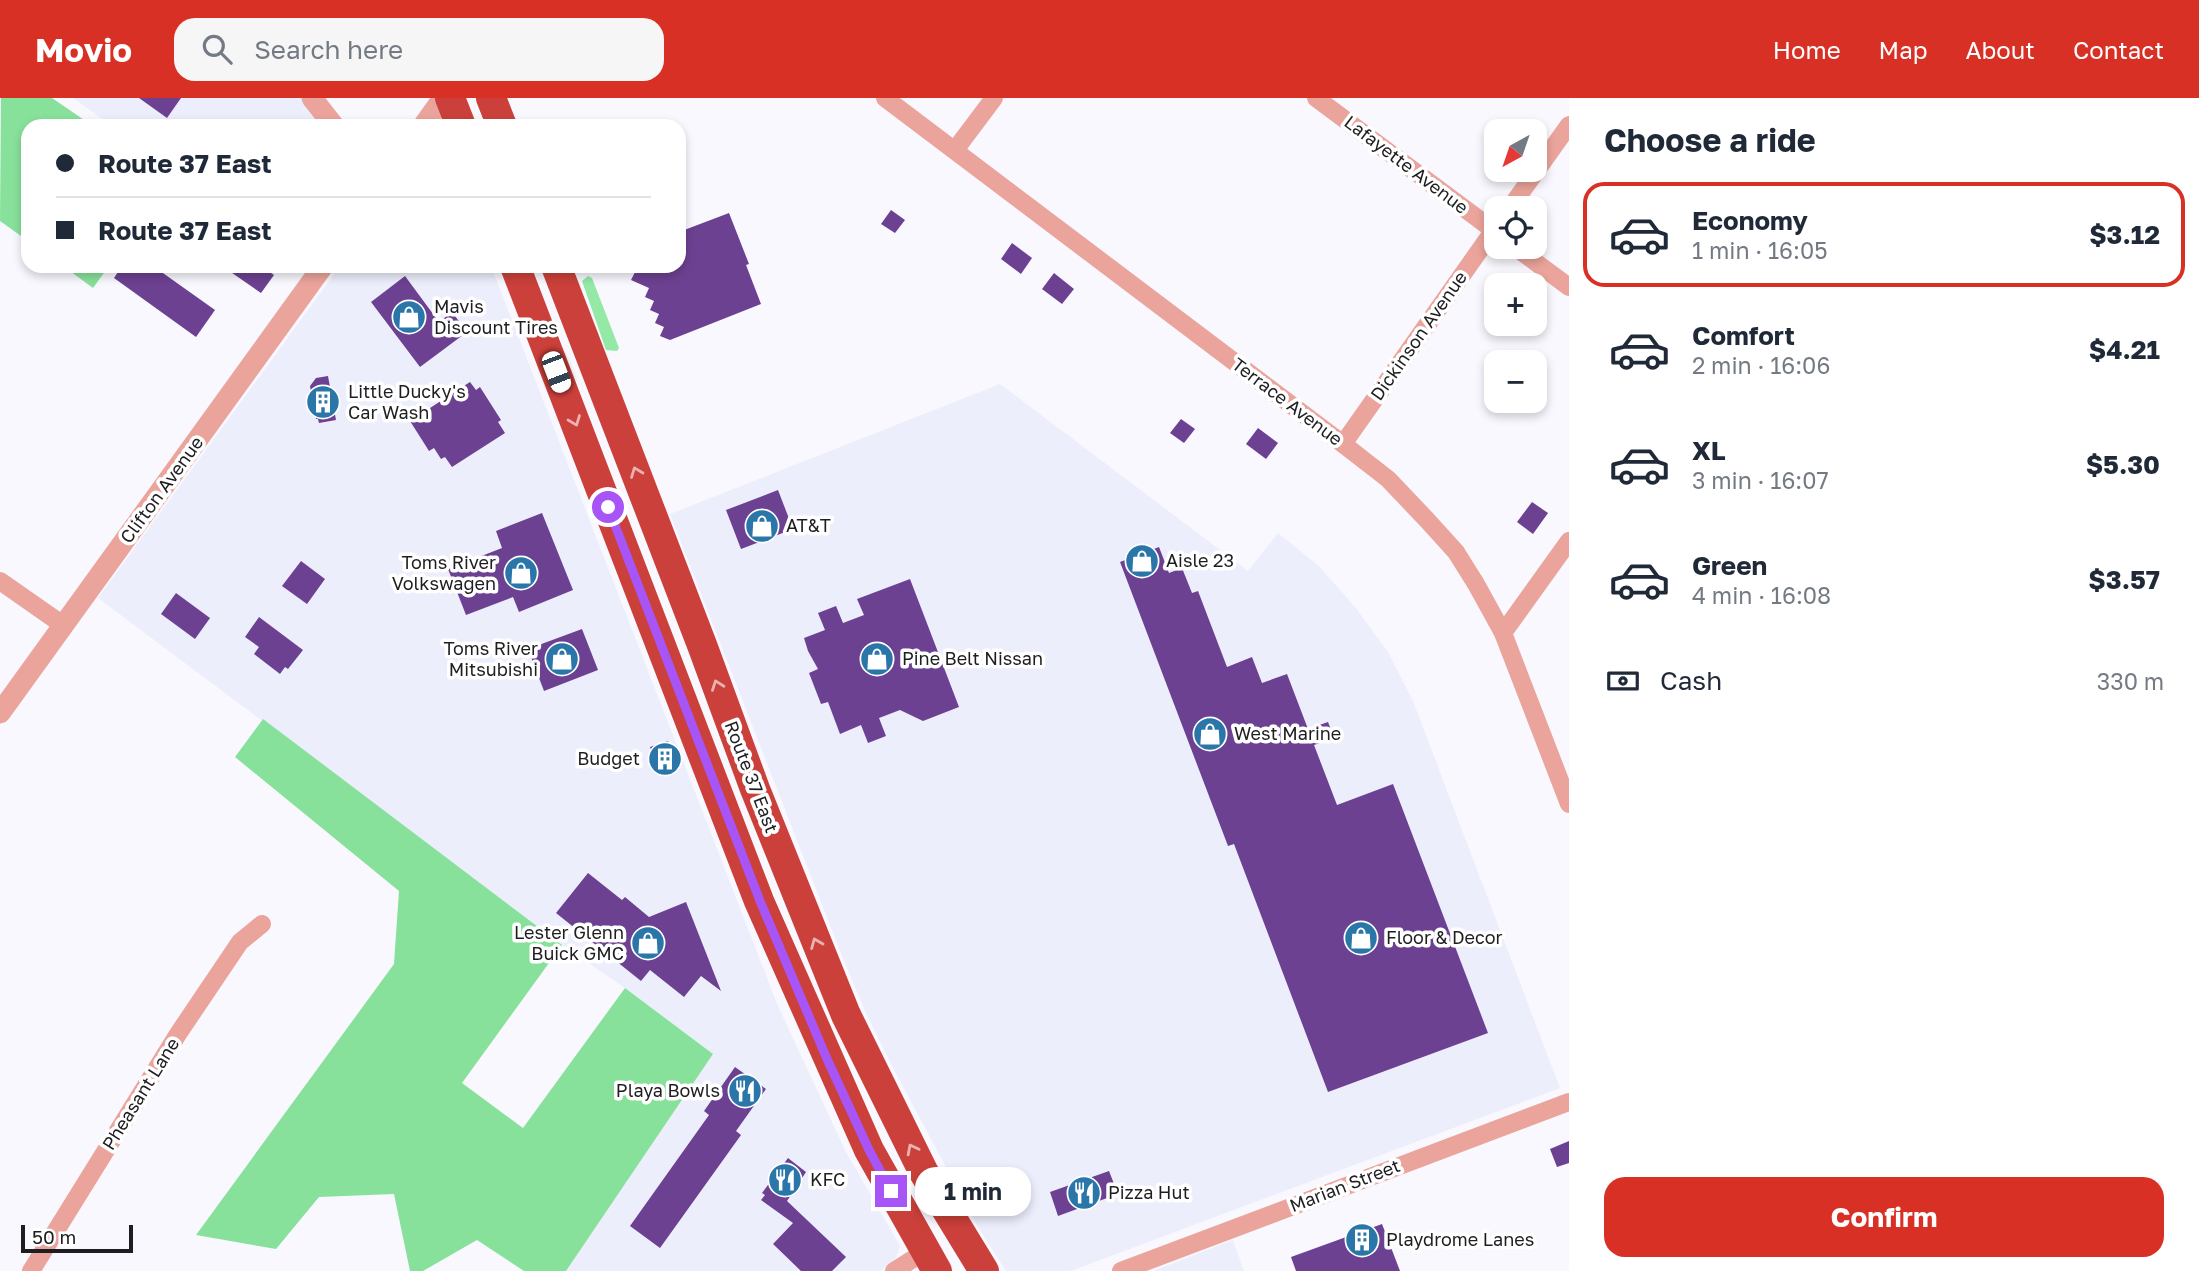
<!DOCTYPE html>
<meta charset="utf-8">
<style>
:root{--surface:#fff;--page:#f6f6f7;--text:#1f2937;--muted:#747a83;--line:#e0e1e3;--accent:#d93025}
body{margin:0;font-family:"Golos Text",sans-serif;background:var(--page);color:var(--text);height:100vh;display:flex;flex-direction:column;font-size:26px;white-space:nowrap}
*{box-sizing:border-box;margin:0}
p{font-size:23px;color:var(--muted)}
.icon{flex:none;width:38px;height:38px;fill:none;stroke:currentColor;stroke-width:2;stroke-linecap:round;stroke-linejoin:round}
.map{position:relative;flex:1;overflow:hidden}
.details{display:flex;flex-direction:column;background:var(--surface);width:630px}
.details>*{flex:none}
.guide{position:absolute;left:21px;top:21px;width:665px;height:154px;border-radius:21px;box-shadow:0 4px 10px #0003;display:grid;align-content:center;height:154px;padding:0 35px;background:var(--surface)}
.needle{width:46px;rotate:220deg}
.fabs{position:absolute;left:1484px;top:21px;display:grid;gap:14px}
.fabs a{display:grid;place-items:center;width:63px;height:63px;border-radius:14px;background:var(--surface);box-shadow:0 4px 10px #0003;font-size:35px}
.scale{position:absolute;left:21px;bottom:18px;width:112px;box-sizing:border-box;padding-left:7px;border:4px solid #1e1e21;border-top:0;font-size:19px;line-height:24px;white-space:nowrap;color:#1e1e21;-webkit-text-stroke:5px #fff;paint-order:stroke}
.end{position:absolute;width:32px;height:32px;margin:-16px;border:9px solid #a855f7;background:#fff;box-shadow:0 0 0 4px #fff}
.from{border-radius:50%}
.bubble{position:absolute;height:49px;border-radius:21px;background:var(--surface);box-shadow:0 4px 10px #0003;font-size:23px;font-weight:700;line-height:49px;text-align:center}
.car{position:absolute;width:21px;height:42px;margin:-21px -10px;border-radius:9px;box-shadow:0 0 5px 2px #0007;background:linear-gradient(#fff 24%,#345 0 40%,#fff 0 76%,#345 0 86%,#fff 0)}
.guide b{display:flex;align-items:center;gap:24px;height:66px;font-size:26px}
.guide b+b{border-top:2px solid var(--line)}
.guide i{width:18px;height:18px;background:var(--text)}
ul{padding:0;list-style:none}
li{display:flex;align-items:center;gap:21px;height:105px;margin:0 14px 10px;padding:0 21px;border:4px solid transparent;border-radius:21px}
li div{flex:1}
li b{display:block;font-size:26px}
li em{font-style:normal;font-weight:700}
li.selected{border-color:var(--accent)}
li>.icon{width:63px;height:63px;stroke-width:1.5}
h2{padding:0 35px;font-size:32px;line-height:84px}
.pay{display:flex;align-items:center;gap:18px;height:77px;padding:0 35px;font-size:26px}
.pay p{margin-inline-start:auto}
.button{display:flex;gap:14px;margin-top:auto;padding:14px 35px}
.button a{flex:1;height:80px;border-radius:21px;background:var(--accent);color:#fff;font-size:28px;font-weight:700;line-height:80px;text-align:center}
header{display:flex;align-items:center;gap:42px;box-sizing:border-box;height:98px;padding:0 35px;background:var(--accent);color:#fff}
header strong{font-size:33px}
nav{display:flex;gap:38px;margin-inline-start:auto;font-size:24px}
.search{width:490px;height:63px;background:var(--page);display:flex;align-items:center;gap:18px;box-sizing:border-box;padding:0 24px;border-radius:21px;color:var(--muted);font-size:26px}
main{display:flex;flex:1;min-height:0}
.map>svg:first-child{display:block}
.built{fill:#edeefc}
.green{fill:#93e9a5}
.forest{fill:#88e19b}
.building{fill:#6d4191}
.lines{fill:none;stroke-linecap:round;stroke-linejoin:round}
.minor{stroke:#eaa49b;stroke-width:18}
.tertiary{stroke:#eaa49b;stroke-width:21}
.trunk{stroke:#cb403a;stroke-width:30}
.oneway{stroke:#eab3b0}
.route{stroke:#a855f7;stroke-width:9}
.labels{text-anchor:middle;stroke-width:7;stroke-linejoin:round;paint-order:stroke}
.street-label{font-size:18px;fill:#1e1e21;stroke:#fff}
.poi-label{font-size:18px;fill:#1e1e21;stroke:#fff;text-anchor:start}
</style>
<header>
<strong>Movio</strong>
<div class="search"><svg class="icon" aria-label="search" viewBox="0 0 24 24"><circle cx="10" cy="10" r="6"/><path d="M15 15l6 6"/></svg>Search here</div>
<nav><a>Home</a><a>Map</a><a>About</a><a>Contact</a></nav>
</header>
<main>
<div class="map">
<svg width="1569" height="1173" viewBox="0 0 1569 1173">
<rect width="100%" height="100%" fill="#f8f8fe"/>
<g class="built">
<polygon points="73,0 304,0 319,28 112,28"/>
<polygon points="340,168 491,168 778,908 846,1054 900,1148 896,1160 881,1173 566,1173 713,956 625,890 562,847 98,500"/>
<polygon points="1000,286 1248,473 1278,435 1319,468 1355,509 1388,554 1413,603 1560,990 1071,1173 1006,1173 979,1131 891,966 865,913 842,858 670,416"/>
<polygon points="1233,1142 1244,1173 1153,1173"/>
</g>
<polygon class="green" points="588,178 592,180 619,250 617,253 606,252 582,183"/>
<g class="forest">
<polygon points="1,0 52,0 93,28 28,28 28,143 0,123"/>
<polygon points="63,168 109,168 93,190"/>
<polygon points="263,621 562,847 462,985 523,1030 625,890 713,956 566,1173 524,1173 477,1142 423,1173 410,1173 394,1096 319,1099 276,1151 196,1137 394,866 399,793 235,659"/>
</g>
<g class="building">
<polygon points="139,0 181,0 167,20"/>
<polygon points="891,112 905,122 895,135 881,126"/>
<polygon points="729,115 749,166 746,167 761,206 670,242 660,238 664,229 655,225 659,216 650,212 654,203 645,199 649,190 631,182 638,168 679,168 679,134"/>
<polygon points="1012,145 1032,160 1021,176 1001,161"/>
<polygon points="122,168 153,168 215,212 196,239 114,180"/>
<polygon points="222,168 261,168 274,177 261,195"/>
<polygon points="1054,175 1074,191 1062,206 1042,191"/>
<polygon points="405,178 439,224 452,214 467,234 420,269 371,204"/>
<polygon points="328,278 336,322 319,325 318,321 316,321 310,288 316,280"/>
<polygon points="470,284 476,292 480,289 501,322 498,324 505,335 452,369 445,359 441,361 434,350 429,353 410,323"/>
<polygon points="1181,321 1195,331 1184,345 1170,335"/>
<polygon points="1258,330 1278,345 1266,361 1246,346"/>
<polygon points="778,392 793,431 741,451 726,412"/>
<polygon points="1532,404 1548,415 1533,436 1517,424"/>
<polygon points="542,415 573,492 519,514 513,499 466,517 448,471 502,450 496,433"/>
<polygon points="1159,449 1169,475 1182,470 1192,495 1198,493 1227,569 1252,559 1262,585 1287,576 1308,631 1328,624 1334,640 1314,647 1337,707 1393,686 1488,935 1328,994 1234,746 1228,748 1120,464"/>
<polygon points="301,463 325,481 307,506 282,488"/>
<polygon points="910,481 959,609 923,623 900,612 879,620 886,638 868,645 861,627 840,636 828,604 821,606 809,575 818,571 808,553 804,540 825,532 818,515 836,508 843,525 864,517 857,501"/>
<polygon points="176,495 210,520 195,541 161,516"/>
<polygon points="259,519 303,552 288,571 285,569 280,576 254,556 259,549 245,539"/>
<polygon points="582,531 598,572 544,593 528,551"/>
<polygon points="668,643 678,671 661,677 650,649"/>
<polygon points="588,775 622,802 625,799 649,819 686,804 721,893 701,878 684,899 650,872 641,883 556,815"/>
<polygon points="735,969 766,991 736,1033 741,1037 660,1150 630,1128 709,1017 704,1013"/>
<polygon points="1569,1043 1569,1065 1557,1069 1550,1051"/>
<polygon points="788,1060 806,1074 787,1103 846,1159 832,1173 801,1173 773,1146 793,1125 761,1102 765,1097 762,1095"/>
<polygon points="1109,1073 1118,1096 1058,1118 1050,1094"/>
<polygon points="1382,1126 1400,1173 1296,1173 1291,1159"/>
</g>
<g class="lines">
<g class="minor">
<polyline points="885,0 1343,346 1388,381 1427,422 1456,454 1476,486 1503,535 1569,706"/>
<polyline points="1316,0 1496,134"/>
<polyline points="955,52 994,0"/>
<polyline points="1510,110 1569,27"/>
<polyline points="1515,149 1569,189"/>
<polyline points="1343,346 1496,129"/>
<polyline points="0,483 63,527"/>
<polyline points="1503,535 1569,443"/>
<polyline points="31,1173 178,936 240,844 262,826"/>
<polyline points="894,1173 924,1154"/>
<polyline points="1121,1173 1569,1004"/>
</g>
<g class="tertiary">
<polyline points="312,0 334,28"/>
<polyline points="423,28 443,0"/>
<polyline points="0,615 323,168"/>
</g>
<g class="trunk">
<polyline points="450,0 461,28"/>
<polyline points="491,0 502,28"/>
<polyline points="515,168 759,803 869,1052 937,1173"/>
<polyline points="556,168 702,547 755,691 846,917 923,1073 984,1173"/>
</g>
</g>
<defs><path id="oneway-chevron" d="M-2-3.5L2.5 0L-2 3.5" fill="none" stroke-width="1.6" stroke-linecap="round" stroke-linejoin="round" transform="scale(1.75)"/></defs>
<g class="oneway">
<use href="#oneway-chevron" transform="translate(575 323) rotate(69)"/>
<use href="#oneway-chevron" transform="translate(636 374) rotate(-111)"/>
<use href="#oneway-chevron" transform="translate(717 587) rotate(-110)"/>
<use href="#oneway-chevron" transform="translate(816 845) rotate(-112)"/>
<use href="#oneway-chevron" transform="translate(912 1051) rotate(-117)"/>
</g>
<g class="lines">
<polyline class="route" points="608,409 760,803 827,961 869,1052 891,1093"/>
</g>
<defs>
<g id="shop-disc" transform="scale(1.75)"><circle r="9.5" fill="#2a76a9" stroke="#fff"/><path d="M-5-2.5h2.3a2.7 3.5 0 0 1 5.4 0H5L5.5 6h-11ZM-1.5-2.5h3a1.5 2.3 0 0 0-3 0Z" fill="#fff"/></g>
<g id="building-disc" transform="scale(1.75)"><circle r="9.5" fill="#2a76a9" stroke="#fff"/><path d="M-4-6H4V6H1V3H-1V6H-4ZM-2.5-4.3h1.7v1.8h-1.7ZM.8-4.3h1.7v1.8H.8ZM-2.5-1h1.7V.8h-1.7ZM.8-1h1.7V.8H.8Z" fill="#fff"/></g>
<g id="restaurant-disc" transform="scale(1.75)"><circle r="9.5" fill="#2a76a9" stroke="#fff"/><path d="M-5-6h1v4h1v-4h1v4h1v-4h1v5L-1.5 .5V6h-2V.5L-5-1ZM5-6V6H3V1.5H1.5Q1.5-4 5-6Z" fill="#fff"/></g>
</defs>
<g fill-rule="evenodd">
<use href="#shop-disc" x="409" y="219"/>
<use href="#building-disc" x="323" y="304"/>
<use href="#shop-disc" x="762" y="428"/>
<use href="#shop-disc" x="1142" y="463"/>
<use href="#shop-disc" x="521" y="475"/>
<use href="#shop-disc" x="562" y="561"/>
<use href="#shop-disc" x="877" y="561"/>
<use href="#shop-disc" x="1210" y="636"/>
<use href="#building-disc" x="665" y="661"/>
<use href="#shop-disc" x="1361" y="840"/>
<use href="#shop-disc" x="648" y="845"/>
<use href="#restaurant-disc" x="745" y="993"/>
<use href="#restaurant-disc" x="785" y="1082"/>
<use href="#restaurant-disc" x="1084" y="1095"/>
<use href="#building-disc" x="1362" y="1142"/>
</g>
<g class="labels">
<g class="street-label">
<text transform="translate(1406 67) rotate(37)" y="6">Lafayette Avenue</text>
<text transform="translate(1419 238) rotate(-55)" y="6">Dickinson Avenue</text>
<text transform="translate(1287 304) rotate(37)" y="6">Terrace Avenue</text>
<text transform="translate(162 392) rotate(-54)" y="6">Clifton Avenue</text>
<text transform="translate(751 679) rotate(69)" y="6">Route 37 East</text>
<text transform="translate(141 996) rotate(-58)" y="6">Pheasant Lane</text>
<text transform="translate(1345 1088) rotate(-21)" y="6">Marian Street</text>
</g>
<g class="poi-label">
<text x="434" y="215">Mavis<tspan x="434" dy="21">Discount Tires</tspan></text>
<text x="348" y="300">Little Ducky's<tspan x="348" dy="21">Car Wash</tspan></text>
<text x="786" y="434">AT&amp;T</text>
<text x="1166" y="469">Aisle 23</text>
<text x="496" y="471" text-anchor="end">Toms River<tspan x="496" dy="21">Volkswagen</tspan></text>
<text x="538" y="557" text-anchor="end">Toms River<tspan x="538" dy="21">Mitsubishi</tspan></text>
<text x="902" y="567">Pine Belt Nissan</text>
<text x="1234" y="642">West Marine</text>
<text x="640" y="667" text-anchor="end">Budget</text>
<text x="624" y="841" text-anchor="end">Lester Glenn<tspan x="624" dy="21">Buick GMC</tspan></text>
<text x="1386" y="846">Floor &amp; Decor</text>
<text x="720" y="999" text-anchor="end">Playa Bowls</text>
<text x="810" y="1088">KFC</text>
<text x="1108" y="1101">Pizza Hut</text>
<text x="1386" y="1148">Playdrome Lanes</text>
</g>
</g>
</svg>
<div class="fabs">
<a><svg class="needle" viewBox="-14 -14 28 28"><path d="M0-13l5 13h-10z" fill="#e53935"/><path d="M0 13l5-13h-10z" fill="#747a83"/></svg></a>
<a><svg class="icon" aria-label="locate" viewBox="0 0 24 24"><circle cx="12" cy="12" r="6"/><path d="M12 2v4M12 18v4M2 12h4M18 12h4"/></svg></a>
<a>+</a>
<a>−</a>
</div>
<div class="scale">50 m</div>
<i class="end from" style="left:608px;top:409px"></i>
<i class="end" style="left:891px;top:1093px"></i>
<div class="bubble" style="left:915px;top:1069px;width:116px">1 min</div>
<i class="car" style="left:556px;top:274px;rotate:159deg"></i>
<div class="guide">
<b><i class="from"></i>Route 37 East</b>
<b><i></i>Route 37 East</b>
</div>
</div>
<section class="details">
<h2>Choose a ride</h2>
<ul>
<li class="selected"><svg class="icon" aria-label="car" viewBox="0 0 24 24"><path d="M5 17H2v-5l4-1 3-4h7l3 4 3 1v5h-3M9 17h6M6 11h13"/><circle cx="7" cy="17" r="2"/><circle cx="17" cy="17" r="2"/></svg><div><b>Economy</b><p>1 min · 16:05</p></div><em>$3.12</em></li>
<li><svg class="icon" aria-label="car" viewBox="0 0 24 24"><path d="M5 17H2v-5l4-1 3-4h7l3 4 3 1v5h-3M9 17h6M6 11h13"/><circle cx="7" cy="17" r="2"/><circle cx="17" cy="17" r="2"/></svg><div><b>Comfort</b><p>2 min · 16:06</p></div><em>$4.21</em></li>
<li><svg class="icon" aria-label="car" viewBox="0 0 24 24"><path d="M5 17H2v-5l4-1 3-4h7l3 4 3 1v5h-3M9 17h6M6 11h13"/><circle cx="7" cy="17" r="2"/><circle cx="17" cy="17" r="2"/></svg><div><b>XL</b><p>3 min · 16:07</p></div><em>$5.30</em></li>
<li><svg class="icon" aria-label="car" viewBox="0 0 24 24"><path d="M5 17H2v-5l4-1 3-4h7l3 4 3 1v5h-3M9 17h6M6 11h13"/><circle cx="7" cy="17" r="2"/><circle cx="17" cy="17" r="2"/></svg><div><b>Green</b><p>4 min · 16:08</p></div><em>$3.57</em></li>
</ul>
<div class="pay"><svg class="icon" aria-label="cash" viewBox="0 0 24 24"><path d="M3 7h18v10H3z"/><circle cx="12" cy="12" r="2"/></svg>Cash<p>330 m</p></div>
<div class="button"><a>Confirm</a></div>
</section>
</main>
